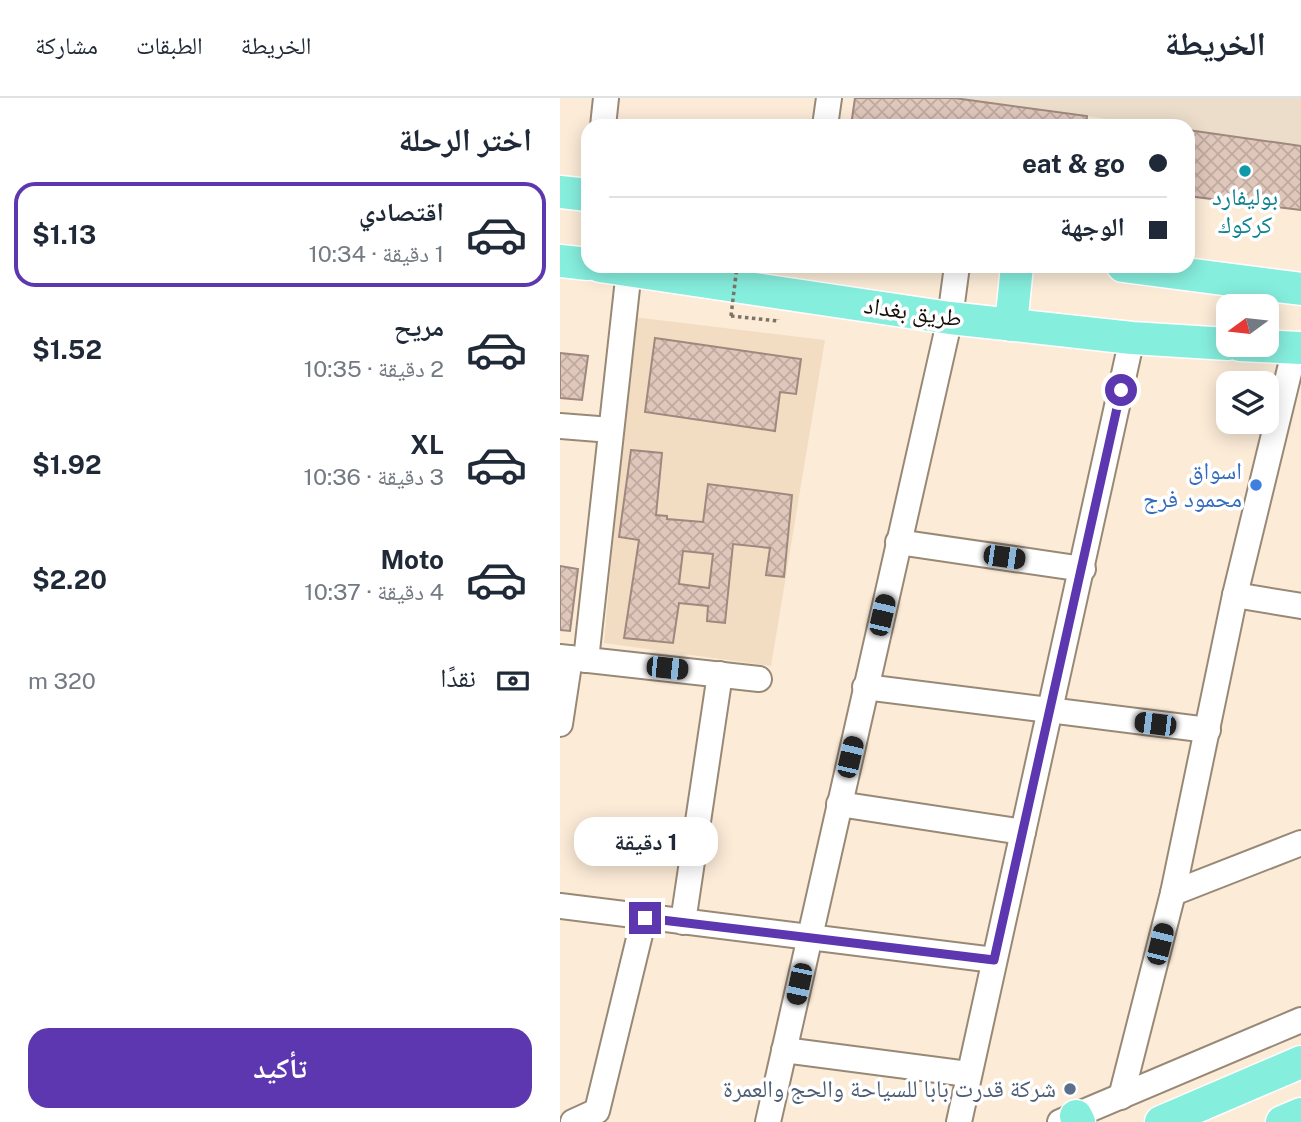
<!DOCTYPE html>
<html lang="ar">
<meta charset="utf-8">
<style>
:root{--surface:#fff;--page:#f6f6f7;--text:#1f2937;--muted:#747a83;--line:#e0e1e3;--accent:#5c37af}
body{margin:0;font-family:"Public Sans","Noto Naskh Arabic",sans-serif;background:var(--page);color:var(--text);direction:rtl;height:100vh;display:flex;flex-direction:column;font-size:26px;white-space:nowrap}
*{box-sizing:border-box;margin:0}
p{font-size:23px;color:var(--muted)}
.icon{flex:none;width:38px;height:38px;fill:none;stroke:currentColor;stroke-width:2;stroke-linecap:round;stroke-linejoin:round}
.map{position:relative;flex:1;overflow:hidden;direction:ltr}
.details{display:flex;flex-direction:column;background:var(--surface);width:560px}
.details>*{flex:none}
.banner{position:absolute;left:21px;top:21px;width:614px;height:154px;border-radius:21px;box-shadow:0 4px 18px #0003;direction:rtl;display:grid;align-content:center;height:154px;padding:0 28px;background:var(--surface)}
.needle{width:46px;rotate:255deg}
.tools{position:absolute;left:656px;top:196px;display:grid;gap:14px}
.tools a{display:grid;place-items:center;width:63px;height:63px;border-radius:14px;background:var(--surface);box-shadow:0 4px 18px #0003;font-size:35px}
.end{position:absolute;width:32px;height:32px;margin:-16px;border:9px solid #5c37af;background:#fff;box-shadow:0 0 0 4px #fff}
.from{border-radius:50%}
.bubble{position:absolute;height:49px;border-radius:21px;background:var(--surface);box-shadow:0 4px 18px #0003;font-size:23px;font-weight:700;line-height:49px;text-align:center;direction:rtl}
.car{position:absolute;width:21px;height:42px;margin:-21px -10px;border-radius:9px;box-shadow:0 0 5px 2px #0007;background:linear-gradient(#222 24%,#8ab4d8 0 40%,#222 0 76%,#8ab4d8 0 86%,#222 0)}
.banner b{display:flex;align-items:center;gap:24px;height:66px;font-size:26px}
.banner b+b{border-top:2px solid var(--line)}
.banner i{width:18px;height:18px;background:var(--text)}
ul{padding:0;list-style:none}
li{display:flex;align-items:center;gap:21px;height:105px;margin:0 14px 10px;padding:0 14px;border:4px solid transparent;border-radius:21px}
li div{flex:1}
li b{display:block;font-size:26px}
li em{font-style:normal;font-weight:700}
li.current{border-color:var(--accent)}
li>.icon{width:63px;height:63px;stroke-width:1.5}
h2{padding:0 28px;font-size:32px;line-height:84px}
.pay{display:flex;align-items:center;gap:18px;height:77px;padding:0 28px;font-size:26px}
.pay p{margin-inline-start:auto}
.action{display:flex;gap:14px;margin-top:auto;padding:14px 28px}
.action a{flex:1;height:80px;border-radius:21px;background:var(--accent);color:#fff;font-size:28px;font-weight:700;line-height:80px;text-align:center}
header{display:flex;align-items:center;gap:42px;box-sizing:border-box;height:98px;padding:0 35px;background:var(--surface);border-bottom:2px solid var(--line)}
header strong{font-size:33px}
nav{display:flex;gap:38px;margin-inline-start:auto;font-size:24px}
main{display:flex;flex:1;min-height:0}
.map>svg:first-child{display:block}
.commercial{fill:#ecddca}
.built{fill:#f2ddc3}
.building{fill:url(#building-cross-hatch);stroke:#9f887e;stroke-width:2;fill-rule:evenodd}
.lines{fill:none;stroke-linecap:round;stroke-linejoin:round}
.minor-casing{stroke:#988977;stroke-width:28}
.major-casing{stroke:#fff;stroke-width:35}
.path{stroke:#7d7366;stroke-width:3.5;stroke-dasharray:3.5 3.5;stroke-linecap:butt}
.minor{stroke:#fff;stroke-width:24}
.major{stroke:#86eedd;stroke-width:32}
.path-bridge{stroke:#7d7366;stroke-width:3.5;stroke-dasharray:3.5 3.5;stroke-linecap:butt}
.route{stroke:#5c37af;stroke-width:9}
.culture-dot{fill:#0f9aa8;stroke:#fff;stroke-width:2.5}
.shop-dot{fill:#3f7fe0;stroke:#fff;stroke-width:2.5}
.service-dot{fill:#5c6f8a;stroke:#fff;stroke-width:2.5}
.labels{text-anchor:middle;stroke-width:7;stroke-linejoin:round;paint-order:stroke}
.culture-label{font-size:24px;fill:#0d838f;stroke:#fff}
.street-label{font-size:24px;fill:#151009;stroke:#fff}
.shop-label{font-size:24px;fill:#366cbe;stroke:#fff;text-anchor:end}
.service-label{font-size:24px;fill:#4e5e75;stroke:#fff;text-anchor:end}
</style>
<header>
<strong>الخريطة</strong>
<nav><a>الخريطة</a><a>الطبقات</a><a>مشاركة</a></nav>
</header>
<main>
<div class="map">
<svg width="741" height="1024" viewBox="0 0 741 1024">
<defs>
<pattern id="building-cross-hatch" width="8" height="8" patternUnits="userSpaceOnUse" patternTransform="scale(1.75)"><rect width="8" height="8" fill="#e0c7bc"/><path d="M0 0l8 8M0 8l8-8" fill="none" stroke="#bfaaa0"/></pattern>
</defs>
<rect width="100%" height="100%" fill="#fbebd7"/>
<polygon class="commercial" points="394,0 741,0 741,48 628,32 628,28 598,28"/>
<polygon class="built" points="73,219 265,242 211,568 44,545"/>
<g class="building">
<polygon points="295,0 394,0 527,18 526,28 291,28"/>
<polygon points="628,32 741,48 741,112 628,98"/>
<polygon points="95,240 241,261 236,296 220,294 215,333 85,314"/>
<polygon points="0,255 28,258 22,302 0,300"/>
<path d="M71,352L102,355L96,417L107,418V421L143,424L148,386L232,397L224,479L206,477L210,450L173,446L165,525L147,523L148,508L119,505L113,545L64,540L79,442L59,439ZM123,453L153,456L149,490L119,486Z"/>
<polygon points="0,468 18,471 10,533 0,532"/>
</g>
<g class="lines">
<g class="minor-casing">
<g id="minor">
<polyline points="43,28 46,0"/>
<polyline points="265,28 269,0"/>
<polyline points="0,328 51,332"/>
<polyline points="338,444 523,471"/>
<polyline points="675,497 741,508"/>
<polyline points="0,559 199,581"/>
<polyline points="26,562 69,172"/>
<polyline points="305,589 648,632"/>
<polyline points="0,626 10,560"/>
<polyline points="279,706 463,734"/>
<polyline points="613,795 741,745"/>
<polyline points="0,808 434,862"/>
<polyline points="123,824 160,576"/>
<polyline points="224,952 408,976"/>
<polyline points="561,999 613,795 675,497 735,250"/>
<polyline points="13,1024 37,1013 84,820"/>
<polyline points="208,1024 390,220 397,168"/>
<polyline points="399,1024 572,240"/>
<polyline points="500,1024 741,922"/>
</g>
</g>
<g class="major-casing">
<g id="major">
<polyline points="0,94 28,97"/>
<polyline points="0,163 28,166"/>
<polyline points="40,168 390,220 572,240 668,246"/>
<polyline points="563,168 741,191"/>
<polyline points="451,227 457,168"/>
<polyline points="680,247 741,250"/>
<polyline points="516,1018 519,1024"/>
<polyline points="601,1024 741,964"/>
<polyline points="722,1024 741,1016"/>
</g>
</g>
<polyline class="path" points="171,218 218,223 218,221"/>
<use href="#minor" class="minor"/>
<use href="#major" class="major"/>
<polyline class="path-bridge" points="171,218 177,168"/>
</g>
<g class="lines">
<polyline class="route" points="85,820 434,862 561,292"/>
</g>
<circle class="culture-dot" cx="685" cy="73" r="7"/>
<circle class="shop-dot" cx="696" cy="387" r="7"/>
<circle class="service-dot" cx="510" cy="991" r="7"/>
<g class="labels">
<g class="culture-label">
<text x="685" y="107">بوليفارد<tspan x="685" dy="28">كركوك</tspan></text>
</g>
<g class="street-label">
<text transform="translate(353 214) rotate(8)" y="8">طريق بغداد</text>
</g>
<g class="shop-label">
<text x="682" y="381">اسواق<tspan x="682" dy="28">محمود فرج</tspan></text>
</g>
<g class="service-label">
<text x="496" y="999">شركة قدرت بابا للسياحة والحج والعمرة</text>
</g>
</g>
</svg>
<div class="tools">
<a><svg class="needle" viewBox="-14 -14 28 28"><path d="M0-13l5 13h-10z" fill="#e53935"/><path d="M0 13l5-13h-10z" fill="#747a83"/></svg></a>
<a><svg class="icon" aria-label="layers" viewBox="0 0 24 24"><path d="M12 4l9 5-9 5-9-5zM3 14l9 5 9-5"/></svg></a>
</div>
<i class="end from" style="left:561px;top:292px"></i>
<i class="end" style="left:85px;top:820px"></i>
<div class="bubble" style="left:14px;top:719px;width:144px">1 دقيقة</div>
<i class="car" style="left:444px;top:459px;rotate:98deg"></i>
<i class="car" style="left:322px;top:517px;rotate:13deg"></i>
<i class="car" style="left:107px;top:570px;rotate:96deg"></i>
<i class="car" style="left:595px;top:626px;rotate:277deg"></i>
<i class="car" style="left:290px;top:659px;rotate:13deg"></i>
<i class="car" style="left:600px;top:846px;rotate:14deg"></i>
<i class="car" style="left:239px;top:886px;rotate:192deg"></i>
<div class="banner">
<b><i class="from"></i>eat &amp; go</b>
<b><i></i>الوجهة</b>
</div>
</div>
<section class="details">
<h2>اختر الرحلة</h2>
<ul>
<li class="current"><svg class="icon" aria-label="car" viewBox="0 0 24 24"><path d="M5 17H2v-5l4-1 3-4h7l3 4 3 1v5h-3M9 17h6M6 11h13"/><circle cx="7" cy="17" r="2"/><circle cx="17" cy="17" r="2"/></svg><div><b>اقتصادي</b><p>1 دقيقة · 10:34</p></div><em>$1.13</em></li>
<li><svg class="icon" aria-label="car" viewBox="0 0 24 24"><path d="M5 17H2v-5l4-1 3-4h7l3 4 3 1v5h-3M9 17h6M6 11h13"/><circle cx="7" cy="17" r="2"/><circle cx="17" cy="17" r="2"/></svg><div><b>مريح</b><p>2 دقيقة · 10:35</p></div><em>$1.52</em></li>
<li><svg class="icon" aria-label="car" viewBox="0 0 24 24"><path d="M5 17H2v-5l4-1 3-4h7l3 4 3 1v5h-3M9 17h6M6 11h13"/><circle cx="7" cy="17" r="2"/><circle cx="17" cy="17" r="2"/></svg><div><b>XL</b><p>3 دقيقة · 10:36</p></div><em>$1.92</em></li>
<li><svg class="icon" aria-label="car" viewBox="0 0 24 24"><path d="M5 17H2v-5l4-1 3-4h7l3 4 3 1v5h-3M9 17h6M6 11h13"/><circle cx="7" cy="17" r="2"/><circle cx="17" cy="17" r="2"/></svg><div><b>Moto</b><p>4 دقيقة · 10:37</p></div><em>$2.20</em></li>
</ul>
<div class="pay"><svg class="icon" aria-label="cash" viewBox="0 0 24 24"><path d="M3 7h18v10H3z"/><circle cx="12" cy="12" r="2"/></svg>نقدًا<p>320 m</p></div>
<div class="action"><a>تأكيد</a></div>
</section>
</main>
